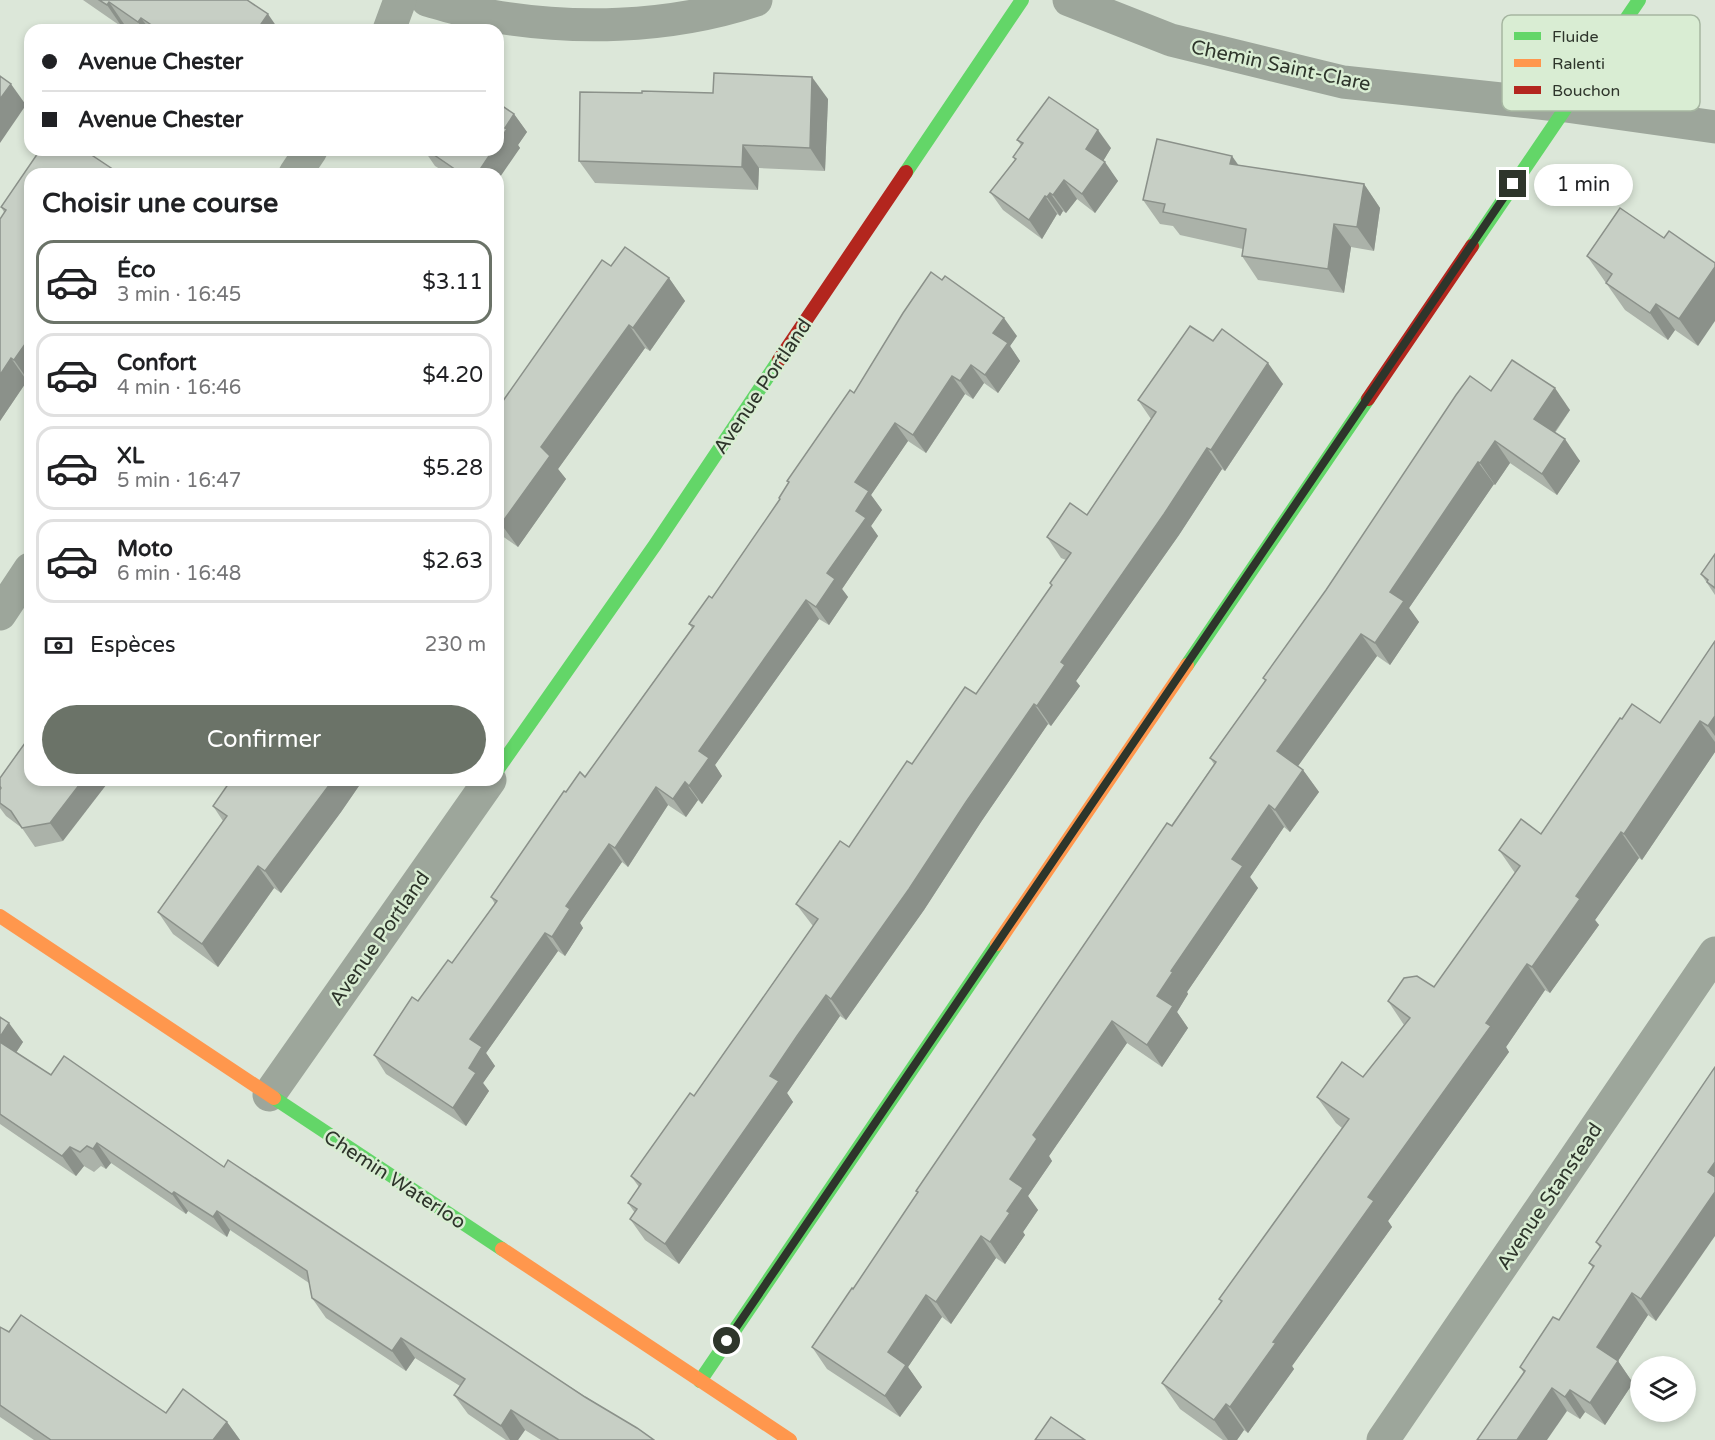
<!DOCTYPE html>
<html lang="fr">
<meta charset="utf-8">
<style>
:root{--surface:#fff;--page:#f6f6f6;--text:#202124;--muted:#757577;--line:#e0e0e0;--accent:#6b7368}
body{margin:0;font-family:"Varela Round",sans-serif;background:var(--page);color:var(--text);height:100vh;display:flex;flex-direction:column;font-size:22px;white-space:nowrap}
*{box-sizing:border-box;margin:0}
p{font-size:20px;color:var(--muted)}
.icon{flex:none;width:33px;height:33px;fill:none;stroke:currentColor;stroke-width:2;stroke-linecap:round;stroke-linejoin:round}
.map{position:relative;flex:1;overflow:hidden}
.sheet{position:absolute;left:24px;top:168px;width:480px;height:618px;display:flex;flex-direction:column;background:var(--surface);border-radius:18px;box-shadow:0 3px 9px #0003}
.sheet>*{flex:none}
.hud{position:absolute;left:24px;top:24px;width:480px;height:132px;border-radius:18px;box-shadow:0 3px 9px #0003;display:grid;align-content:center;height:132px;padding:0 18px;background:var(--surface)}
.controls{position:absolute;left:1630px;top:1356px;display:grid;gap:12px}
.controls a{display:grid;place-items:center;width:66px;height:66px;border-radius:50%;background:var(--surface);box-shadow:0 3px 9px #0003;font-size:30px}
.end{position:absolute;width:27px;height:27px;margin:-14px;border:8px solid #2e352b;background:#fff;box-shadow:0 0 0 3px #fff}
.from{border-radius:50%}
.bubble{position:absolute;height:42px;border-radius:21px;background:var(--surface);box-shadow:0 3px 9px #0003;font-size:20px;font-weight:600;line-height:42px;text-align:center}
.hud b{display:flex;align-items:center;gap:21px;height:57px;font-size:22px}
.hud b+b{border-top:2px solid var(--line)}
.hud i{width:15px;height:15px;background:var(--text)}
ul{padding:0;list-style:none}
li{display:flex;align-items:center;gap:18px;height:84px;margin:0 12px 9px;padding:0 6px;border:3px solid var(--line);border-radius:18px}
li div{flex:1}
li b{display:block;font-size:22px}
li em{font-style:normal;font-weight:600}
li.selected{border-color:var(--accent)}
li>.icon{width:54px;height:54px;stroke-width:1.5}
h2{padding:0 18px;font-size:27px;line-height:72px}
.pay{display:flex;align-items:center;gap:15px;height:66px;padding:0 18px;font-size:22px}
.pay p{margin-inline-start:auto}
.button{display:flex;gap:12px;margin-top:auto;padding:12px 18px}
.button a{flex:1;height:69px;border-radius:36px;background:var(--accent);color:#fff;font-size:24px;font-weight:600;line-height:69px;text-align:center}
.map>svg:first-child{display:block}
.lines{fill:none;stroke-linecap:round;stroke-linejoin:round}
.street{stroke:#9da69b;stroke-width:33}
.fast{stroke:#63d668;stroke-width:14}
.slow{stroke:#ff974d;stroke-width:14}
.jam{stroke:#b3261e;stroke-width:14}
.wall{fill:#abb2a9}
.shaded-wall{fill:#8b918a}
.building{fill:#c7cfc5;stroke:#8b918a;stroke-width:1.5}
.route{stroke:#2e352b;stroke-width:8}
.labels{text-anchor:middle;stroke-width:5;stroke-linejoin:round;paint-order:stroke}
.street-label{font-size:20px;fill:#2e352b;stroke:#d9edd3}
.key{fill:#d9edd3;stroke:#a6b6a1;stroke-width:1.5}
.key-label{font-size:16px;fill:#2e352b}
</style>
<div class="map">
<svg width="1715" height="1440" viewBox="0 0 1715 1440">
<rect width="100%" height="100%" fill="#dce7d9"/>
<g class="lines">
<g class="street">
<path d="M427,0C445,5 463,11 480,14C571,31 668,29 756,0"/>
<polyline points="1069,0 1171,40 1343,82 1566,106 1715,127"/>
<polyline points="389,30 400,0"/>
<polyline points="295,174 311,150"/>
<polyline points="0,614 30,569"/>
<polyline points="269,1095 490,780"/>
<polyline points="1383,1440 1715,953"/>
</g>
<g class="fast">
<polyline points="906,172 1022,0"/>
<polyline points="1472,246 1639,0"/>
<polyline points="1187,665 1368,399"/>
<polyline points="498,769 655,545 779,360"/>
<polyline points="274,1098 502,1249"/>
<polyline points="700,1381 997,944"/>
</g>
<g class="slow">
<polyline points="0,916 274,1098"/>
<polyline points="997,944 1187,665"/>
<polyline points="502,1249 790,1440"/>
</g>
<g class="jam">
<polyline points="779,360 906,172"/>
<polyline points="1368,399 1472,246"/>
</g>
</g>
<g class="wall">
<polygon points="83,0 247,0 279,30 133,30 124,24 122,27"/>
<polygon points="828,99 825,171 759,168 758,190 595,183 579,161"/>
<polygon points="514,114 527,132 518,145 520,148 498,174 448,174 435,166 424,150 498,150"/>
<polygon points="1017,140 1111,148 1103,161 1118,181 1095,213 1077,199 1066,213 1063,211 1060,216 1057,214 1042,239 1003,210 990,192 1015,160 1013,157 1021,145"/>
<polygon points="1238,165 1364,184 1380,208 1374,251 1351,247 1344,293 1258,280 1242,256 1243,249 1180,235 1173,226 1160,224 1143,200"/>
<polygon points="30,174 30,383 27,381 0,421 4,212 1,207"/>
<polygon points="1620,208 1698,346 1675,330 1668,340 1625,310 1587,256"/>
<polygon points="669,278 685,301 650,351 645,348 558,469 566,479 518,547 498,533 498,408"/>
<polygon points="1017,336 1010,346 1020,361 998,393 984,383 973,399 965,394 926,453 908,441 871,495 882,510 871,526 878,536 842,589 848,597 829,625 819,619 715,765 722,776 702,804 698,800 686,817 668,805 628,867 622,862 580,923 583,928 565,956 558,951 486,1053 495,1066 483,1083 489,1091 466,1126 386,1074 374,1055 418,1001 452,963 495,904 491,897 566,792 585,777 692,628 689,624 712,598 780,499 779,498 789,483 787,481 854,393"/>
<polygon points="1213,341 1283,384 1225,471 1222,469 1179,535 1076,681 1080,686 1051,726 1048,724 981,822 924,910 846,1020 840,1016 787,1093 793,1102 679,1264 645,1240 630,1219 635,1213 628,1203 639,1187 631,1176 694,1096 813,926 796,904 849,847 912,764 976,694 1052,586 1050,583 1066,560 1061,558 1047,537 1087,515 1151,419 1138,400"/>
<polygon points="1491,391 1570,410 1555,433 1580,461 1557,495 1510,463 1495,485 1494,484 1409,608 1419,622 1390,665 1377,656 1298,766 1303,770 1319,792 1290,832 1284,827 1250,877 1258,888 1187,992 1188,994 1177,1012 1188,1028 1162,1067 1127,1043 1049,1156 1052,1161 1028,1196 1038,1210 1023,1232 1025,1235 1005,1264 996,1258 951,1324 942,1317 908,1367 922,1387 900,1417 827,1369 812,1347 853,1289 918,1193 916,1191 1214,764 1210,758 1265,681 1263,678"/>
<polygon points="1715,554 1715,595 1701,574"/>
<polygon points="1715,641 1715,752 1642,860 1639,858 1595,920 1599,925 1550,993 1545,990 1506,1047 1509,1052 1388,1221 1392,1227 1292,1366 1294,1369 1248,1433 1244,1430 1237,1440 1223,1440 1180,1409 1162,1383 1221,1302 1219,1299 1342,1128 1336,1123 1317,1097 1363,1077 1404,1025 1388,1001 1434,987 1515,873 1499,850 1541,834 1622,719 1660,723"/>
<polygon points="30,736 63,841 35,847 22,828 6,816 0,808 0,778"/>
<polygon points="231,780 363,780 341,812 281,893 274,888 218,967 173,934 158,912 223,821 213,806"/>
<polygon points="0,1017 23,1042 16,1053 51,1075 224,1167 654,1440 541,1440 525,1430 518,1440 506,1440 468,1414 454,1395 460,1386 415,1358 406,1371 326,1318 312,1298 309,1283 230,1230 227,1237 188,1211 186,1214 111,1163 106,1169 101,1166 94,1172 84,1166 76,1176 0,1124"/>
<polygon points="1715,1067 1656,1321 1648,1315 1618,1361 1633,1383 1605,1425 1585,1412 1580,1419 1567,1411 1524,1373 1520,1367 1559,1320 1593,1268 1589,1263 1600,1248 1596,1242"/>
<polygon points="0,1327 9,1332 166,1413 227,1422 240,1440 34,1440 0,1417"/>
</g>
<g class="shaded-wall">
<polygon points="109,2 124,24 122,27 107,5"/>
<polygon points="268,14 279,30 257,30"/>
<polygon points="141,18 150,30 143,30 138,22"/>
<polygon points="812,77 828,99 825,171 810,148"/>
<polygon points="11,84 26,105 0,143 0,99"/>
<polygon points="514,114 527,132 518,145 520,148 498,180 498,174 477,174 493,150 498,150 498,143 505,128"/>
<polygon points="1098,130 1111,148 1099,168 1086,149"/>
<polygon points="743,145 759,168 758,190 742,167"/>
<polygon points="1232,156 1249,180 1230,164"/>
<polygon points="1105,162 1118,181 1095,213 1082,194"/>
<polygon points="1064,180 1077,199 1066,213 1053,195"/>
<polygon points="1364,184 1380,208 1374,251 1357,227"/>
<polygon points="1050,193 1063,211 1060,216 1047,197"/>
<polygon points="1045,196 1057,214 1042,239 1029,220"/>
<polygon points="1334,224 1351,247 1344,293 1328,269"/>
<polygon points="1715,267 1715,321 1698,346 1679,319"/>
<polygon points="669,278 685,301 650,351 633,328"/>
<polygon points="1656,304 1675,330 1668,340 1650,313"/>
<polygon points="1004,318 1017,336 1010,346 1020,361 998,393 985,375 993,333"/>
<polygon points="629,325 645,348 558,469 566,479 518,547 501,524 541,447"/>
<polygon points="30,337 30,383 14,360"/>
<polygon points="11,358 27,381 0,421 0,375"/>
<polygon points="1268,363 1283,384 1225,471 1211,450"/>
<polygon points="971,365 984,383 973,399 960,381"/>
<polygon points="952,376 965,394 926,453 913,435"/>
<polygon points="1555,388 1570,410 1549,440 1534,419"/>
<polygon points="895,423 908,441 871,495 882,510 871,526 878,536 842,589 848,597 829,625 816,607 827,573 856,511 855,482"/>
<polygon points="1565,439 1580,461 1557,495 1542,474"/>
<polygon points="1495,441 1510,463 1495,485 1480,463"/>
<polygon points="1207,448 1222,469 1179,535 1076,681 1080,686 1051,726 1037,706 1061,662"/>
<polygon points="1478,462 1494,484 1409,608 1419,622 1390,665 1375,643 1390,592"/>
<polygon points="806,600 819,619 715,765 722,776 702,804 689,786 699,751"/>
<polygon points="1361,634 1377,656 1293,773 1277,751"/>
<polygon points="1034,704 1048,724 981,822 924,910 846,1020 831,999"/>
<polygon points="1715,716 1715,736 1708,726"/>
<polygon points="1700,721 1715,742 1715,752 1642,860 1624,834"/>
<polygon points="1303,770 1319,792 1290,832 1275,810"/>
<polygon points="83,780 110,780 63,841 50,823"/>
<polygon points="333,780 363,780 341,812 281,893 265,871"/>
<polygon points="685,782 698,800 686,817 673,799"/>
<polygon points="656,787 668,805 628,867 615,848"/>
<polygon points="1269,805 1284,827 1250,877 1258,888 1187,992 1188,994 1177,1012 1188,1028 1162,1067 1147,1045 1157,996 1232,859"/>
<polygon points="1621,832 1639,858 1595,920 1599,925 1550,993 1532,967 1576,896"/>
<polygon points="609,844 622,862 580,923 583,928 565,956 552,937 566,906"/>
<polygon points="258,866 274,888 218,967 202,944"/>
<polygon points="545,933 558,951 486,1053 495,1066 483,1083 489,1091 466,1126 453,1108 470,1039"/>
<polygon points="1527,964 1545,990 1506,1047 1509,1052 1388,1221 1392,1227 1292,1366 1294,1369 1248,1433 1230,1407 1368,1197 1486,1023"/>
<polygon points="826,995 840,1016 787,1093 793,1102 679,1264 665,1244 770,1076"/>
<polygon points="1112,1021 1127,1043 1049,1156 1052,1161 1028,1196 1038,1210 1023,1232 1025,1235 1005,1264 990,1242 1007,1211 1010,1179 1033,1135"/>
<polygon points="9,1023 23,1042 11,1060 0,1044 0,1037"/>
<polygon points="97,1143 111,1163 106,1169 93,1149"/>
<polygon points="70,1147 84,1166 76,1176 62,1156"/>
<polygon points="1715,1162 1715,1182 1708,1172"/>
<polygon points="174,1192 188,1211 186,1214 172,1194"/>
<polygon points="1715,1192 1715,1236 1656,1321 1641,1299"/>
<polygon points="217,1211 230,1230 227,1237 213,1217"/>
<polygon points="981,1236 996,1258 951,1324 936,1302"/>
<polygon points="1632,1293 1648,1315 1618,1361 1633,1383 1605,1425 1590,1403 1597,1347"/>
<polygon points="926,1295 942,1317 908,1367 922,1387 900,1417 885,1396 888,1352"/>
<polygon points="401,1338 415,1358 406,1371 392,1351"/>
<polygon points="1552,1388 1567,1411 1547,1440 1517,1440"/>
<polygon points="1570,1390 1585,1412 1580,1419 1565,1397"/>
<polygon points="1226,1404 1244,1430 1237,1440 1228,1440 1214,1420"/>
<polygon points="511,1410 525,1430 518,1440 510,1440 501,1426"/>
<polygon points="227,1422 240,1440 213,1440"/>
</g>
<g class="building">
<polygon points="99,0 247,0 268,14 257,30 159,30 141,18 138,22 109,2 107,5"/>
<polygon points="714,73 812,77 810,148 743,145 742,167 579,161 580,92 642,93 642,91 713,93"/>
<polygon points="0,76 11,84 0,99"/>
<polygon points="1049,97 1098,130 1086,149 1105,162 1082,194 1064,180 1053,195 1050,193 1047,197 1045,196 1029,220 990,192 1016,159 1013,157 1023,143 1017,140"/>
<polygon points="498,103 514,114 505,128 507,129 498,143"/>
<polygon points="1157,139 1232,156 1230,164 1364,184 1357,227 1334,224 1328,269 1242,256 1246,229 1163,212 1165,204 1143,200"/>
<polygon points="40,150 84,150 120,174 30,174 30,337 14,360 11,358 0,375 0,219 6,210 1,207"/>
<polygon points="427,150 493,150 477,174 462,174"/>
<polygon points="1620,208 1664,238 1669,231 1715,263 1715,267 1679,319 1656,304 1650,313 1606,283 1612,274 1587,256"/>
<polygon points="625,247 669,278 633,328 629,325 541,447 550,456 501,524 498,521 498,408 602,260 611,266"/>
<polygon points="931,272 942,280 945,276 1004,318 993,333 1008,343 985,375 971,365 960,381 952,376 913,435 895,423 855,482 869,491 856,511 866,518 827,573 835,579 816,607 806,600 699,751 709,758 689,786 685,782 673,799 656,787 615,848 609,844 566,906 570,909 552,937 545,933 470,1039 482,1047 469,1068 476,1073 453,1108 374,1055 412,997 418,1001 448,960 452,963 497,901 491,897 564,791 566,792 580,772 585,777 694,626 689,624 709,596 712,598 780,499 779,498 789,482 787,481 850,390 854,393 903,313"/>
<polygon points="1190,326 1213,341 1222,329 1268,363 1211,450 1207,448 1164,514 1061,662 1065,665 1037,706 1034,704 966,802 909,889 831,999 826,995 797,1036 770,1076 779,1081 665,1244 630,1219 637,1209 628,1203 641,1184 631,1176 690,1093 694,1096 818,919 796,904 840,841 849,847 907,761 912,764 965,687 976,694 1052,585 1050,583 1071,553 1047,537 1070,503 1087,515 1156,412 1138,400"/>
<polygon points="1512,360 1555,388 1534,419 1565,439 1542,474 1495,441 1480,463 1478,462 1390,592 1404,601 1375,643 1361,634 1277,751 1303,770 1275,810 1269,805 1232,859 1243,866 1171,971 1173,972 1157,996 1173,1006 1147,1045 1112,1021 1033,1135 1037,1139 1010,1179 1023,1188 1007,1211 1010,1213 990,1242 981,1236 936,1302 926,1295 888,1352 906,1365 885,1396 812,1347 852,1288 853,1289 918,1192 916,1191 1167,823 1172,826 1216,762 1210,758 1266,680 1263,678 1326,590 1456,395 1470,376 1491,391"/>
<polygon points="1715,554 1715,588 1707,582 1708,580 1701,574"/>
<polygon points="1715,641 1715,716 1708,726 1700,721 1624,834 1621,832 1576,896 1580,899 1532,967 1527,964 1486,1023 1491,1026 1368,1197 1374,1201 1273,1342 1276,1343 1230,1407 1226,1404 1214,1420 1162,1383 1222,1301 1219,1299 1349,1119 1317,1097 1342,1062 1363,1077 1410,1018 1388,1001 1404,978 1417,976 1434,987 1520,866 1499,850 1521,819 1541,834 1620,718 1622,719 1632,704 1660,723"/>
<polygon points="30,736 30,780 83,780 50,823 22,828 11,811 0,803 0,790 1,788 0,786 0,778"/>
<polygon points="231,780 333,780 265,871 258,866 202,944 158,912 227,816 213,806"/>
<polygon points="0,1017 9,1023 0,1037"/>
<polygon points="0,1042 51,1075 64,1056 224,1167 228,1160 585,1397 637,1428 654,1440 559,1440 511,1410 501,1426 454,1395 465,1379 401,1338 392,1351 312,1298 307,1271 217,1211 213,1217 174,1192 172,1194 97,1143 93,1149 87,1146 80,1152 70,1147 62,1156 0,1114"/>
<polygon points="1715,1067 1715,1162 1708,1172 1715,1177 1715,1192 1641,1299 1632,1293 1597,1347 1618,1361 1590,1403 1570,1390 1565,1397 1552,1388 1517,1440 1477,1440 1525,1371 1520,1367 1553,1317 1559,1320 1594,1266 1589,1263 1601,1246 1596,1242"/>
<polygon points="21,1315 166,1413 183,1389 227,1422 213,1440 51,1440 0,1405 0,1327 9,1332"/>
<polygon points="1051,1417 1085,1440 1035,1440"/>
</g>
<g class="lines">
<polyline class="route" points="727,1341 1513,184"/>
</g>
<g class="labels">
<g class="street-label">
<text transform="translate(1281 65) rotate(12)" y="7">Chemin Saint-Clare</text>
<text transform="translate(762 386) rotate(-56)" y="7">Avenue Portland</text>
<text transform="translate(379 938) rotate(-55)" y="7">Avenue Portland</text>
<text transform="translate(395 1179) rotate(33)" y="7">Chemin Waterloo</text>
<text transform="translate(1549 1196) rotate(-56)" y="7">Avenue Stanstead</text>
</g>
</g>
<rect x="1502" y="15" width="198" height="96" rx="9" class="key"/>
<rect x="1514" y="32" width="27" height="8" fill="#63d668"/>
<rect x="1514" y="59" width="27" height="8" fill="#ff974d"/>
<rect x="1514" y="86" width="27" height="8" fill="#b3261e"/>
<g class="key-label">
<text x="1552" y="42">Fluide</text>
<text x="1552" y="69">Ralenti</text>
<text x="1552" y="96">Bouchon</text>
</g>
</svg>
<div class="controls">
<a><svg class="icon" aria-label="layers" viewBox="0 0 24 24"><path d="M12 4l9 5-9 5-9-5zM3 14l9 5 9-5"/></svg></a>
</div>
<i class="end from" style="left:727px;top:1341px"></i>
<i class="end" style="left:1513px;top:184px"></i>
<div class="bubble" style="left:1534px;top:164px;width:99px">1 min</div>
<div class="hud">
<b><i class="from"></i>Avenue Chester</b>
<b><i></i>Avenue Chester</b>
</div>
<section class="sheet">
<h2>Choisir une course</h2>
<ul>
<li class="selected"><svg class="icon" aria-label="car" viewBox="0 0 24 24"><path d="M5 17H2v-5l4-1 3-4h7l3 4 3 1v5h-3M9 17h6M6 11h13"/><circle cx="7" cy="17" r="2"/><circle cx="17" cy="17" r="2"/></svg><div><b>Éco</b><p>3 min · 16:45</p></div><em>$3.11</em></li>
<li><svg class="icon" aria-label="car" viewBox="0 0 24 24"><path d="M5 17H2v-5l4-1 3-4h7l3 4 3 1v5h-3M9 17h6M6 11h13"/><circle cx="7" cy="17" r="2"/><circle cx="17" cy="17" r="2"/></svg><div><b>Confort</b><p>4 min · 16:46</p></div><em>$4.20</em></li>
<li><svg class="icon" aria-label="car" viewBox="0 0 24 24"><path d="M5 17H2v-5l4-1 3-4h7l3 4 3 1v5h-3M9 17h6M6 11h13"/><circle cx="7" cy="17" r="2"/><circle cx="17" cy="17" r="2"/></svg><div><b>XL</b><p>5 min · 16:47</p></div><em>$5.28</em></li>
<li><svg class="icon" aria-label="car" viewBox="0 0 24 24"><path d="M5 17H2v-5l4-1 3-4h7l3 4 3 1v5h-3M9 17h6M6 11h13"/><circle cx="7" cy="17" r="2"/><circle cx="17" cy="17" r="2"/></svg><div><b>Moto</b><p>6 min · 16:48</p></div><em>$2.63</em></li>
</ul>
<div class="pay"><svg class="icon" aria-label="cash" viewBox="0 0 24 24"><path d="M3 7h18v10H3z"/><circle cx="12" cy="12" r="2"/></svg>Espèces<p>230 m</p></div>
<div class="button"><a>Confirmer</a></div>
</section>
</div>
